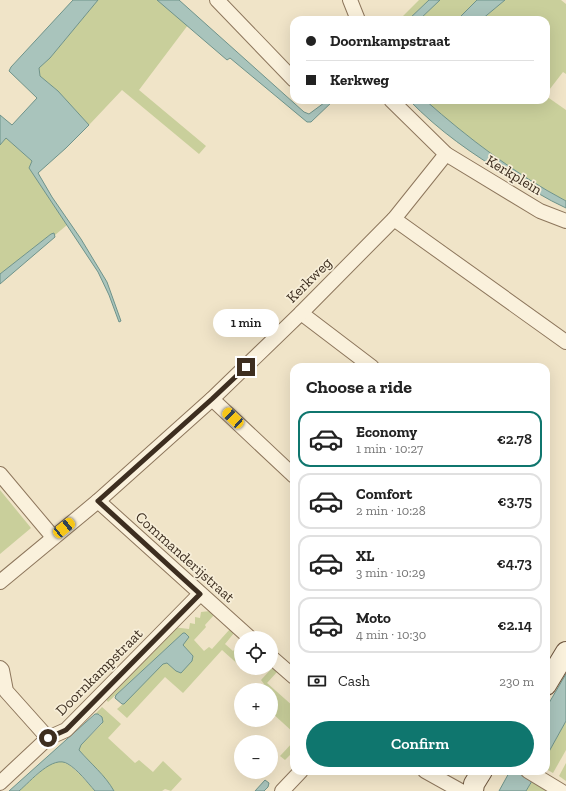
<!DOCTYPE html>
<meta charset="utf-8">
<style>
:root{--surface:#fff;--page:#f2f2f2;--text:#222;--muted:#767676;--line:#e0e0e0;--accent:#0f766e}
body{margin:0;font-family:"Zilla Slab",serif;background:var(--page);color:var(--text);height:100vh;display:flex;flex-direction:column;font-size:15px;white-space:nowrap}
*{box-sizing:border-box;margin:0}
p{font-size:13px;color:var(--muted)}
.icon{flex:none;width:22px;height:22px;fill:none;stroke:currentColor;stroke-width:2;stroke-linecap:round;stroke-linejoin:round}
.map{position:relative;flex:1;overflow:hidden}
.sheet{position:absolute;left:290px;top:363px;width:260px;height:412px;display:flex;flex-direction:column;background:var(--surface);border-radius:12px;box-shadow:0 4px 16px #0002}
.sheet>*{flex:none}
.guide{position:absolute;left:290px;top:16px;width:260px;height:88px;border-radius:12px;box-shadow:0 4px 16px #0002;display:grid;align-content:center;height:88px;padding:0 16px;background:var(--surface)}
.controls{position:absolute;left:234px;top:631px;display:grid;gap:8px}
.controls a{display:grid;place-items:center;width:44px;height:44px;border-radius:50%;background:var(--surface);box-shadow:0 4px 16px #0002;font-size:20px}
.end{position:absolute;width:18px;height:18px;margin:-9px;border:5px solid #3d2e20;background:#fff;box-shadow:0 0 0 2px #fff}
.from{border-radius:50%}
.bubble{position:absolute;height:28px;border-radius:14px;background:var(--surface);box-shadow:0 4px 16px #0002;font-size:13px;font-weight:600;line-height:28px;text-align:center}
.car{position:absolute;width:12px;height:24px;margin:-12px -6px;border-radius:5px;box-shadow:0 0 3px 1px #0007;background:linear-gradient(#f5c518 24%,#345 0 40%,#f5c518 0 76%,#345 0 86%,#f5c518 0)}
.guide b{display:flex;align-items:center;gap:14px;height:38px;font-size:15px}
.guide b+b{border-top:1px solid var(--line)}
.guide i{width:10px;height:10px;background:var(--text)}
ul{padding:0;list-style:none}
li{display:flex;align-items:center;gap:12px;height:56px;margin:0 8px 6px;padding:0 8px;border:2px solid var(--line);border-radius:12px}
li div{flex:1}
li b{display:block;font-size:15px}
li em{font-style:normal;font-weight:600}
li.active{border-color:var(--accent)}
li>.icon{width:36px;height:36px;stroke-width:1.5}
h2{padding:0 16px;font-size:18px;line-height:48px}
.pay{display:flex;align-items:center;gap:10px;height:44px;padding:0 16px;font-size:15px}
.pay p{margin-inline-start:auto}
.action{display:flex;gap:8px;margin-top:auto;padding:8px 16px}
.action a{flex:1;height:46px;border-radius:24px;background:var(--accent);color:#fff;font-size:16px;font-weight:600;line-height:46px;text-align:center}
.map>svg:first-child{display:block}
.green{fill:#c9cf9b}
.water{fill:#a9c4bc;stroke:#6f938a}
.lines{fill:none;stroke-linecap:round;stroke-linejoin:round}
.street-casing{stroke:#8d765c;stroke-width:16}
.secondary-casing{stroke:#6f573f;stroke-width:22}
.street{stroke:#faf1dc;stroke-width:14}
.secondary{stroke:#faf1dc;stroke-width:20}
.route{stroke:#3d2e20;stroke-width:5}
.labels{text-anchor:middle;stroke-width:3.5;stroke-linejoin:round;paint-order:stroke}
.street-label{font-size:15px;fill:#3d2e20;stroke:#f7eed8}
</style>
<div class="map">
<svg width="566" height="791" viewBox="0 0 566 791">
<rect width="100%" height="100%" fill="#f0e4c8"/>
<g class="green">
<polygon points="98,0 157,0 188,25 139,90 206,146 199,154 122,90 89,125 58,91 40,76 39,68 50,58"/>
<polygon points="419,0 429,0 408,20 399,20"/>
<polygon points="440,0 477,0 457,20 419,20"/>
<polygon points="505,0 561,0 566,4 566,74 563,72 546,94 546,20 481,20"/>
<path d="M546,96L566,110V201C515,174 468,138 425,100H546Z"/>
<polygon points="6,138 32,161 29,168 67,225 55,235 54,233 51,234 0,274 0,145"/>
<polygon points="0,490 31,528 0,554"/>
<polygon points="210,611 214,615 205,625 206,627 194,640 204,651 209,647 212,649 230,629 234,633 225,644 233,651 241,643 241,654 238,657 241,659 241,667 222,650 183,693 165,677 127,718 117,709 124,703 163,664 167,663 176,671 193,656 183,645 183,633 108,702 104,697 173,627 189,629 190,623 195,624 195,617 200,618 201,612"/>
<polygon points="272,668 277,672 267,683 294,707 294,733 271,712 271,690 258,690 264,684 261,680"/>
<path d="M102,707L121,724L108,738L135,763L139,760L153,772L163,761L182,779L171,791L165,789L162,791H114C105,775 91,764 79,750L81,745L102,724L100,714H95Z"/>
<polygon points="566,721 566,750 553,773 546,769 546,757"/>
<polygon points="294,741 294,751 285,760 280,756"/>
<path d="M55,761C70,759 85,781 95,791H19L49,764Z"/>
<polygon points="566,763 566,781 559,776"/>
<polygon points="532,782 547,791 526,791"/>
</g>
<g class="water">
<polygon points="73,0 98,0 50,58 39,68 40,76 58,91 89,125 66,148 38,173 52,197 81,239 107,282 121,321 119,322 109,295 98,272 29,168 32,161 6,138 0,145 0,115 12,125 37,98 9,71 11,67"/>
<polygon points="157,0 179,0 304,112 309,114 328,100 334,100 311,122 307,122 230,58 227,60"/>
<polygon points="429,0 440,0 419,20 408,20"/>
<polygon points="477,0 505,0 481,20 457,20"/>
<path d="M409,100H425C468,138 515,174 566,201V208C546,199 528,187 509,176C472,154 439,131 409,100Z"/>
<polygon points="54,233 55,237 0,284 0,274 51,234"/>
<polygon points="183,633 185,633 189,637 183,645 193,656 192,661 181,673 176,671 167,663 163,664 124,704 122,704 115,698 116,695"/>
<polygon points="566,674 566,721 546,757 546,708"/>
<path d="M95,714H98L102,717L103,722L81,745L79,750C91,764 105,775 114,791H95C87,782 78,770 68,764C53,754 31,781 19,791H9Z"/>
<polygon points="510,771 538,771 526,791 499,791"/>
<polygon points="265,780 269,783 268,787 264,791 255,791"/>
</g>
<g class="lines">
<g class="street-casing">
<g id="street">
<polyline points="217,0 294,80"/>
<polyline points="350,0 358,20"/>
<polyline points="391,100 446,154 540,211 566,221"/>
<polyline points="394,219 566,342"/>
<polyline points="301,313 372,367"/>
<polyline points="212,399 294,476"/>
<polyline points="0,474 53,537"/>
<polyline points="98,501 250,638"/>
<polyline points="0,582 98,501 212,399 301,313 394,219 446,154"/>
<polyline points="271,657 294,677"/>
<polyline points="0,668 2,670 6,691 48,738"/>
<polyline points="425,771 461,791"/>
<polyline points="528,771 561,791"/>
<polyline points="0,783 48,738 66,730 200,594"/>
<polyline points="282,791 301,771"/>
</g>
</g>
<g class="secondary-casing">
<g id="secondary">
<polyline points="546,685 566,652"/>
<polyline points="473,791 474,784 482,771"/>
</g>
</g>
<use href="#street" class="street"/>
<use href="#secondary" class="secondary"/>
</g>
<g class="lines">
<polyline class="route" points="48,738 66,730 200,594 98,501 212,399 246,367"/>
</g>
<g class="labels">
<g class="street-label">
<text transform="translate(514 175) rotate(31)" y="5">Kerkplein</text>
<text transform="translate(309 280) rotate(-45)" y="5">Kerkweg</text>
<text transform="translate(185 557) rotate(42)" y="5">Commanderijstraat</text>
<text transform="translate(99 672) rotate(-45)" y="5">Doornkampstraat</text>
</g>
</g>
</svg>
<div class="controls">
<a><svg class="icon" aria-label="locate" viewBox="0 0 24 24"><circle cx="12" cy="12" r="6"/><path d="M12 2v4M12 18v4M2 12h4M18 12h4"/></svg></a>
<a>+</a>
<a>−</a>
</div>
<i class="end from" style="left:48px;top:738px"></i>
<i class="end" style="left:246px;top:367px"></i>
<div class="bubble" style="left:213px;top:309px;width:66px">1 min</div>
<i class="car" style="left:233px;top:418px;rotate:313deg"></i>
<i class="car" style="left:64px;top:528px;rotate:51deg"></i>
<div class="guide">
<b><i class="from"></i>Doornkampstraat</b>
<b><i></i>Kerkweg</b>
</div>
<section class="sheet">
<h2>Choose a ride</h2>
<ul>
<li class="active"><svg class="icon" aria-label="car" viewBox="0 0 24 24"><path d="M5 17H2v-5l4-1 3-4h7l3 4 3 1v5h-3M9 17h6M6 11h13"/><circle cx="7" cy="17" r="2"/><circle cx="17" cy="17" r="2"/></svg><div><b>Economy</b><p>1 min · 10:27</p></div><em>€2.78</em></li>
<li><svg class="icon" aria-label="car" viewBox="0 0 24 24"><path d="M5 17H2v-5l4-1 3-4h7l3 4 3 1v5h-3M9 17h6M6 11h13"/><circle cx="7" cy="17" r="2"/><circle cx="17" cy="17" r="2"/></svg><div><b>Comfort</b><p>2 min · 10:28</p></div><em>€3.75</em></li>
<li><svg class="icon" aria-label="car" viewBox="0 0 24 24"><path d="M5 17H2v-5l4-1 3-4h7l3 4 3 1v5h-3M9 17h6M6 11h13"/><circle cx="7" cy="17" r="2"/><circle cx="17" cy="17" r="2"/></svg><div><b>XL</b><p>3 min · 10:29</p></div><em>€4.73</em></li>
<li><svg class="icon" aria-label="car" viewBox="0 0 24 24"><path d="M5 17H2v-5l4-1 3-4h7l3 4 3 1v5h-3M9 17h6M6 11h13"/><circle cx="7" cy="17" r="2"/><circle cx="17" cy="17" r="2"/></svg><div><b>Moto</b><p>4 min · 10:30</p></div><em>€2.14</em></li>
</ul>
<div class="pay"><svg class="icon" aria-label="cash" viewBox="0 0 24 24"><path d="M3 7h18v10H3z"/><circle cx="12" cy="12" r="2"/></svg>Cash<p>230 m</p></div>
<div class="action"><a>Confirm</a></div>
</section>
</div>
